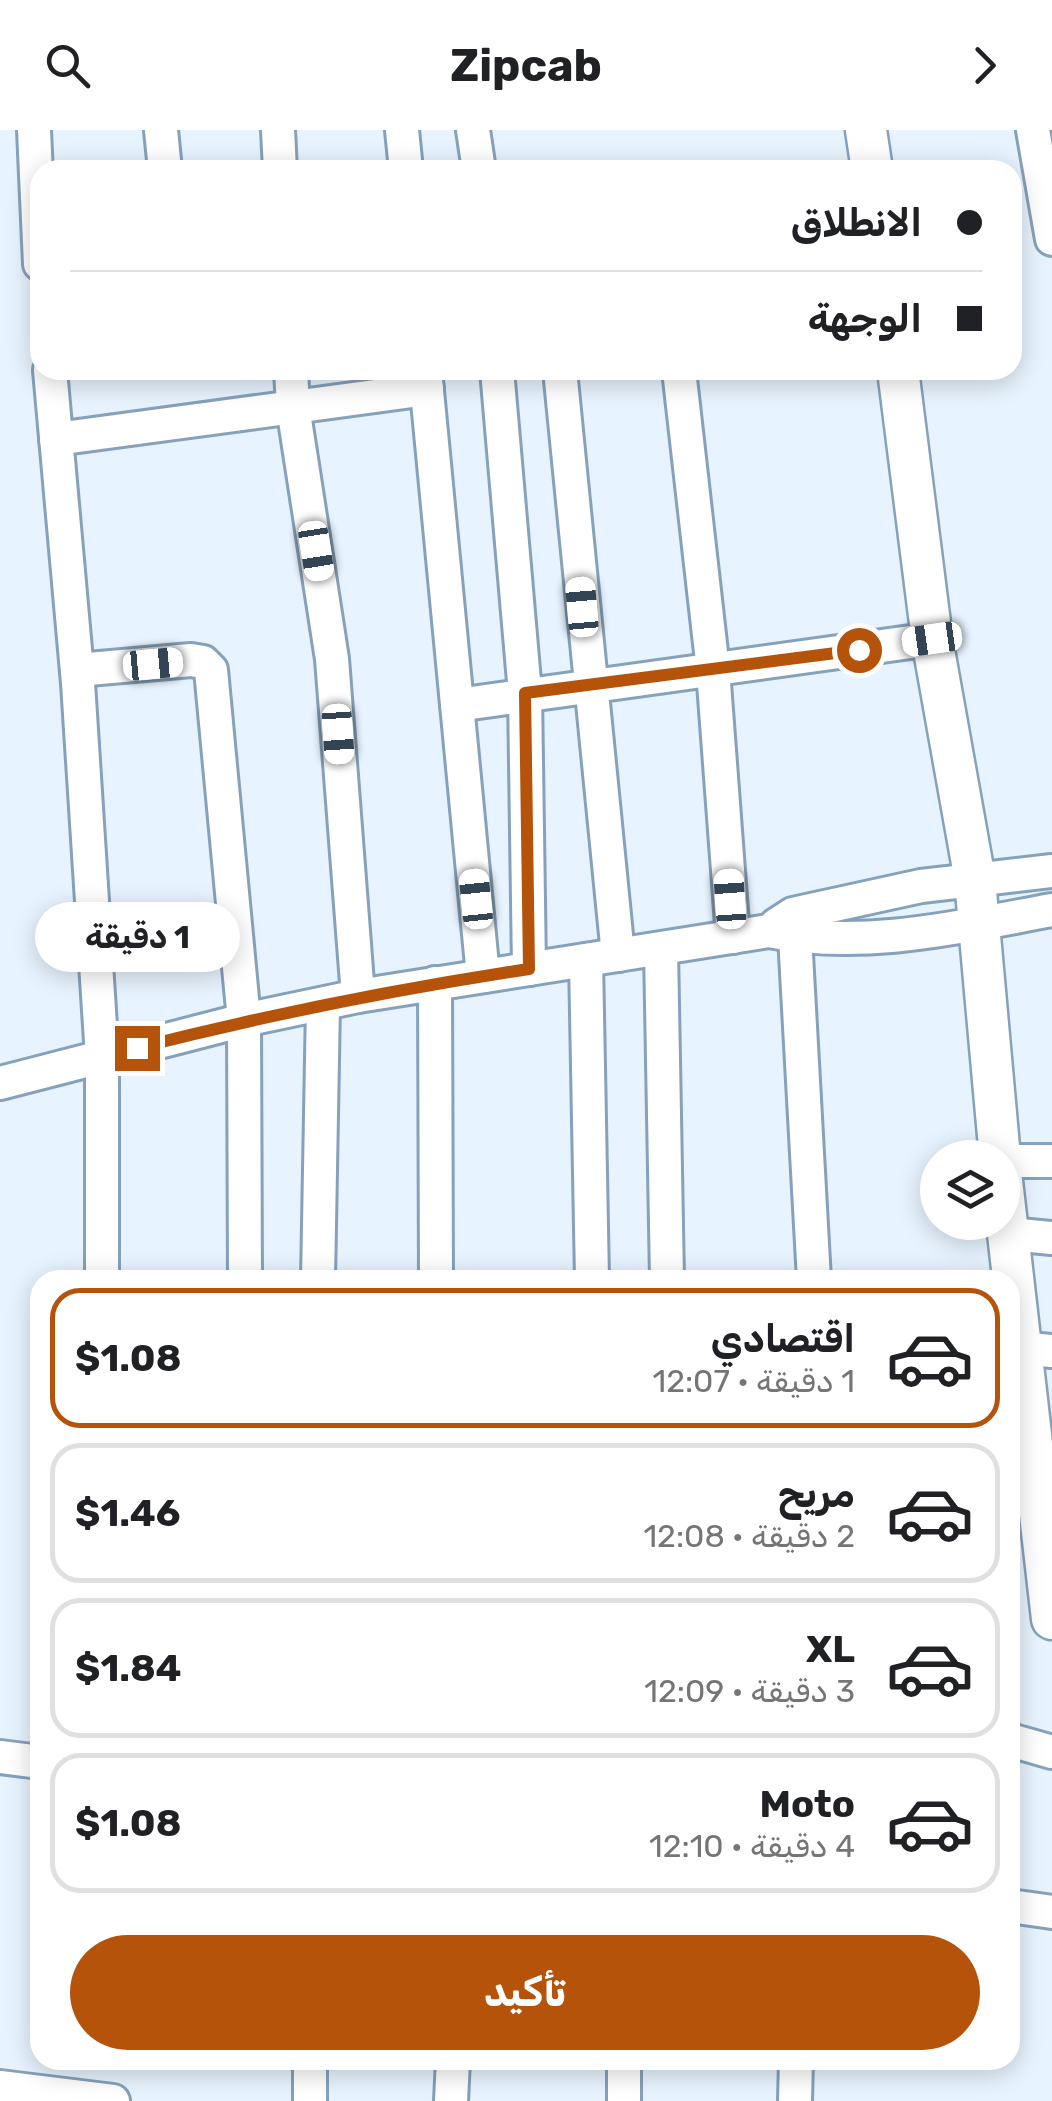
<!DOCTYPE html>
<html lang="ar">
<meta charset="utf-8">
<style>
:root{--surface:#fff;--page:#f2f2f2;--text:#202124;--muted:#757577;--line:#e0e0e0;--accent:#b45309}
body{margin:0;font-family:Rubik,Cairo,sans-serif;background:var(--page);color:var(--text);direction:rtl;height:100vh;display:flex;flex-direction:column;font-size:38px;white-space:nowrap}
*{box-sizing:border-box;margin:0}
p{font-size:32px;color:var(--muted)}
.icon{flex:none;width:55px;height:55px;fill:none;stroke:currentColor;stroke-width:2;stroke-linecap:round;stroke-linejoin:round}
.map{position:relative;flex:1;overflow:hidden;direction:ltr}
.side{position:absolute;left:30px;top:1140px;width:990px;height:800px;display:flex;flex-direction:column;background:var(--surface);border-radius:30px;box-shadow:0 5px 25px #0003;direction:rtl}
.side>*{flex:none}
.hud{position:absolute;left:30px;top:30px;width:992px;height:220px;border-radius:30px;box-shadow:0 5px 25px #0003;direction:rtl;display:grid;align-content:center;height:220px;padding:0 40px;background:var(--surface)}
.buttons{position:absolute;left:920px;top:1010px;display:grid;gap:20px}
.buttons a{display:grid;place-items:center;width:100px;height:100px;border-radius:50%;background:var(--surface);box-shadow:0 5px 25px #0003;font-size:50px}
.end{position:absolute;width:45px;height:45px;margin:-22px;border:12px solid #b45309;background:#fff;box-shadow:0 0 0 5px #fff}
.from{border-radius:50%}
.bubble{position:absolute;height:70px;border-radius:35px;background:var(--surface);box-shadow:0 5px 25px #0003;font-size:32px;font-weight:700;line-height:70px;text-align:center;direction:rtl}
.car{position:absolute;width:30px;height:60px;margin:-30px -15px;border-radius:12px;box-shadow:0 0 8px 2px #0007;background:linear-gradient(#fff 24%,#345 0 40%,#fff 0 76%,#345 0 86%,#fff 0)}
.hud b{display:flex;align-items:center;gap:35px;height:95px;font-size:38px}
.hud b+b{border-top:2px solid var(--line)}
.hud i{width:25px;height:25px;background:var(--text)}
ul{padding:18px 0 0;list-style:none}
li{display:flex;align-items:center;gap:30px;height:140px;margin:0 20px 15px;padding:0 20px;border:5px solid var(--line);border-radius:30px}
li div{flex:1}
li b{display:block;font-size:38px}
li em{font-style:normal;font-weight:700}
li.active{border-color:var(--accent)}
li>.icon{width:90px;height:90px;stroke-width:1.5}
.button{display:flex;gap:20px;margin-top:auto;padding:20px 40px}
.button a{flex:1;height:115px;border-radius:60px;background:var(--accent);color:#fff;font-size:40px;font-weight:700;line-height:115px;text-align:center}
header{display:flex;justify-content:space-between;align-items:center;height:130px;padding:0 40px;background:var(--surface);font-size:45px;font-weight:700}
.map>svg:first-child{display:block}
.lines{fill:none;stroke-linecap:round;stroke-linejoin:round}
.minor-casing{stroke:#86a1bb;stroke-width:38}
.tertiary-casing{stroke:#86a1bb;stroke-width:45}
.minor{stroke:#fff;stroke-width:32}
.tertiary{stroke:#fff;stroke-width:40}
.route{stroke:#b45309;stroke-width:12}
</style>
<header><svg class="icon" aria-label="forward" viewBox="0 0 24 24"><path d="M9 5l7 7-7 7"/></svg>Zipcab<svg class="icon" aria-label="search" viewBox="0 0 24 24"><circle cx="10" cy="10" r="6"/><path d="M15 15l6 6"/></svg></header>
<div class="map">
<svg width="1052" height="1971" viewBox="0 0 1052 1971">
<rect width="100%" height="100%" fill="#e7f3fe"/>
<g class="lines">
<g class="minor-casing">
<g id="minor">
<polyline points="34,0 40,134"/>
<polyline points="161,0 165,40"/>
<polyline points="278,0 280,40"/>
<polyline points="402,0 406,40"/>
<polyline points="473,0 479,40"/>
<polyline points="1033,0 1052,109"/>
<polyline points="50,240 78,553 102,927 102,1150"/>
<polyline points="291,240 293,277 332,529 358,866"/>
<polyline points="425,240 483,846"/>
<polyline points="497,240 525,563 529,839"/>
<polyline points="560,240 618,825"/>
<polyline points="679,240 713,540 733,807"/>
<polyline points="56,309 427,259"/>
<polyline points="77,540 191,530 203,532 211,540 244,890 245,1150"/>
<polyline points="457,575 932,509"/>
<polyline points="794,788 814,1150"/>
<polyline points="776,795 793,784 921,756 1052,741"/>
<polyline points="661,819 667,1150"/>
<polyline points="586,830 592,1150"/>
<polyline points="435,853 436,1150"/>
<path d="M0,953L244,890L358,866L769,801C863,820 959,797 1052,780"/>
<polyline points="1002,1031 1052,1031"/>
<polyline points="1009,1104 1052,1108"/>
<polyline points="318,1150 323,874"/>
<polyline points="1010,1217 1052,1221"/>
<polyline points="1010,1610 1052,1622"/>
<polyline points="0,1627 40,1632"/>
<polyline points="1010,1776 1052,1782"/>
<polyline points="0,1957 113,1971"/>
<polyline points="310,1971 310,1930"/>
<polyline points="451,1971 453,1930"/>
<polyline points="624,1971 624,1930"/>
<polyline points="795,1971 796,1930"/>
</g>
</g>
<g class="tertiary-casing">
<g id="tertiary">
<polyline points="866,0 872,40"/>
<polyline points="898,240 932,509 975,750 1000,1028"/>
<polyline points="1002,1051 1052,1489"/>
</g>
</g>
<use href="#minor" class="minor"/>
<use href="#tertiary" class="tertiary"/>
</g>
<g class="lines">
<path class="route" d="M137,918C267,885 397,859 529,839L525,563L859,520"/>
</g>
</svg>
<div class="buttons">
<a><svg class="icon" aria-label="layers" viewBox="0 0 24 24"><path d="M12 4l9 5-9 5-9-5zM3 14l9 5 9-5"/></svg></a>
</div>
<i class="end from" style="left:859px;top:520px"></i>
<i class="end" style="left:137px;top:918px"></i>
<div class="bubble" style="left:35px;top:772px;width:205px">1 دقيقة</div>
<i class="car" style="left:316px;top:421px;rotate:171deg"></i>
<i class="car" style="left:582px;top:477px;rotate:355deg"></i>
<i class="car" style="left:932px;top:509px;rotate:262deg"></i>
<i class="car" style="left:153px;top:534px;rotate:85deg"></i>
<i class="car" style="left:338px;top:604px;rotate:176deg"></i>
<i class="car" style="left:476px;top:769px;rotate:354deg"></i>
<i class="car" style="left:730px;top:769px;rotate:356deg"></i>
<div class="hud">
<b><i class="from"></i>الانطلاق</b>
<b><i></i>الوجهة</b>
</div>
<section class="side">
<ul>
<li class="active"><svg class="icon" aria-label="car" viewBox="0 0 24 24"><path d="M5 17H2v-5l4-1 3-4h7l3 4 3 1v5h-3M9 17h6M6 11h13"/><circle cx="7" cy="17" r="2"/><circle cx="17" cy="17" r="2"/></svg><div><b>اقتصادي</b><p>1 دقيقة · 12:07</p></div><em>$1.08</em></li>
<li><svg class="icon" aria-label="car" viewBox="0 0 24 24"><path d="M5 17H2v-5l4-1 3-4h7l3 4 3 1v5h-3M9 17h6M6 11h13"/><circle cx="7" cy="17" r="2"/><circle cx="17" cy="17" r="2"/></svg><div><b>مريح</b><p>2 دقيقة · 12:08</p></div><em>$1.46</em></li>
<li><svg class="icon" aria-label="car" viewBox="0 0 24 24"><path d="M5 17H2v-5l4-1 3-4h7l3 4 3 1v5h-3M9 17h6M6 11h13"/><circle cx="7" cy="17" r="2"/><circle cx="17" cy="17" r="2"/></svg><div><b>XL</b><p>3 دقيقة · 12:09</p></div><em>$1.84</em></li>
<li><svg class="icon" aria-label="car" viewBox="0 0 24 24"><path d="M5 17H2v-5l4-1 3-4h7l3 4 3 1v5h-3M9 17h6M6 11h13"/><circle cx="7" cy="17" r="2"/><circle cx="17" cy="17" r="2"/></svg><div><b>Moto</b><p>4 دقيقة · 12:10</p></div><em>$1.08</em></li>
</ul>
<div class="button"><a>تأكيد</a></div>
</section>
</div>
